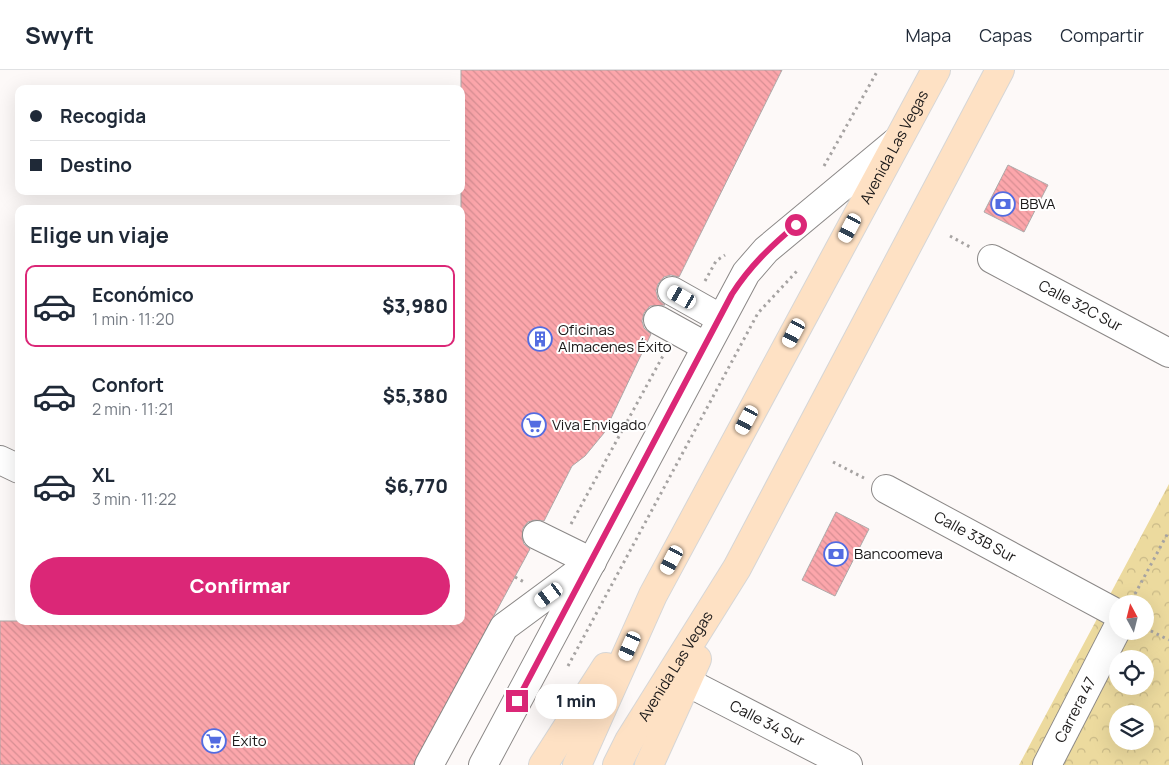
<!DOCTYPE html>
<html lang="es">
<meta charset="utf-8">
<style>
:root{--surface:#fff;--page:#f6f6f7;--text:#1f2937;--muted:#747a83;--line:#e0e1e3;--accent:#db2777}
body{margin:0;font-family:Manrope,sans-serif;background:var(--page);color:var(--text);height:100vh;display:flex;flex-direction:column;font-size:19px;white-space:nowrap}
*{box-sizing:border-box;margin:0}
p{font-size:16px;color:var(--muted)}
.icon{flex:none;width:28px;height:28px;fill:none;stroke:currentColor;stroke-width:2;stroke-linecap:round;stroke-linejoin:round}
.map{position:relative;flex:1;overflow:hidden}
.drawer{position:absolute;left:15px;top:135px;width:450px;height:420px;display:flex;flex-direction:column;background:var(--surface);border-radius:10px;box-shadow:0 5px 20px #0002}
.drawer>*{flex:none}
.banner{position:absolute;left:15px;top:15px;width:450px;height:110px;border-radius:10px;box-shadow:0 5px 20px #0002;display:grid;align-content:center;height:110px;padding:0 15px;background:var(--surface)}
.needle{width:32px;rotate:353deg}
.controls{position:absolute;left:1109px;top:525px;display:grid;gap:10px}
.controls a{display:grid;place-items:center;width:45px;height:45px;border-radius:50%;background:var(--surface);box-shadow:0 5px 20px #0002;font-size:25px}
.end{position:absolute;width:22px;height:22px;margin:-11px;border:6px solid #db2777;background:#fff;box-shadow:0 0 0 2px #fff}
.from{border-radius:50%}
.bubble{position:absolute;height:35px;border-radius:18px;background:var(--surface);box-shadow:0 5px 20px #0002;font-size:16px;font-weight:800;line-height:35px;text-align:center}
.car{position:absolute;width:15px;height:30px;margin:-15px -8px;border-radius:6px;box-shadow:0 0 4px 1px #0007;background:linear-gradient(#fff 24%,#345 0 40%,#fff 0 76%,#345 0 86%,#fff 0)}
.banner b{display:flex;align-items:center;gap:18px;height:48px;font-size:19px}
.banner b+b{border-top:1px solid var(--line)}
.banner i{width:12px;height:12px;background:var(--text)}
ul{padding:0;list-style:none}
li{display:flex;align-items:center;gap:15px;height:82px;margin:0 10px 8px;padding:0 5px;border:2px solid transparent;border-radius:10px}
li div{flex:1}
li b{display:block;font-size:19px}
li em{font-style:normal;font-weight:800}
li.selected{border-color:var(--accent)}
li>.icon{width:45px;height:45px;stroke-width:1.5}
h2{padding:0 15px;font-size:22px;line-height:60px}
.primary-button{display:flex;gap:10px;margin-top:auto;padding:10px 15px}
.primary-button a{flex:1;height:58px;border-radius:30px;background:var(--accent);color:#fff;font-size:20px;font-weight:800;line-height:58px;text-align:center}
header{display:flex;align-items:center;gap:30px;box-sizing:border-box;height:70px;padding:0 25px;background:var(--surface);border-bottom:1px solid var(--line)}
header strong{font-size:24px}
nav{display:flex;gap:28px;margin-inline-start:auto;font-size:18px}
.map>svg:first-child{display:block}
.park{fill:url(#park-crowns);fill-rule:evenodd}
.building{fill:url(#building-back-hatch);stroke:#ada9a9}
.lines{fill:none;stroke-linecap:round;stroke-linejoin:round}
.minor-casing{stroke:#8b8887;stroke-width:30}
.major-casing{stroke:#d6d6d6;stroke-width:30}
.path{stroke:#a6a3a2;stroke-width:3;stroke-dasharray:2.5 4;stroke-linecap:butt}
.minor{stroke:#fff;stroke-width:28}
.major{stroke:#fee1c4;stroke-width:28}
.route{stroke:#db2777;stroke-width:6}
.labels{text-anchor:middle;stroke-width:4;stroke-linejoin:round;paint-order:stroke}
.street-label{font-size:15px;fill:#1b1919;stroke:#fff}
.poi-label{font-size:15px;fill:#1b1919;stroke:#fff;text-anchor:start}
</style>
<header>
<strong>Swyft</strong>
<nav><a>Mapa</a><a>Capas</a><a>Compartir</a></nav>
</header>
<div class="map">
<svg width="1169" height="695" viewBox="0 0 1169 695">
<defs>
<pattern id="park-crowns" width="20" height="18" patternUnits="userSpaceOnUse" patternTransform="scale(1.25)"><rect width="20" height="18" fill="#ecda9e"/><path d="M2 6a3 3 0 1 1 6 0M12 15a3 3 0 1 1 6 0" fill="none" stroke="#caba88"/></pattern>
<pattern id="building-back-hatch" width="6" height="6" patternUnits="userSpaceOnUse" patternTransform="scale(1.25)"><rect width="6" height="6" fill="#fca6ab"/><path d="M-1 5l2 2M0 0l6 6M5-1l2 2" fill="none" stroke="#d78e93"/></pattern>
</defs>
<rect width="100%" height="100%" fill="#fdf9f8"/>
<path class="park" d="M1169,414V695H1019ZM1118,534H1145V561H1118ZM1118,589H1145V616H1118ZM1118,644H1145V671H1118Z"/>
<g class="building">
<polygon points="461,0 782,0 679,207 671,205 664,207 658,214 656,221 658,229 665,235 650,236 644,243 642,251 644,258 651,264 604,363 585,386 572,396 544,451 535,450 528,452 523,458 522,467 524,474 530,479 413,695 0,695 0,551 461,551"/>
<polygon points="1008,95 1048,115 1024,162 984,142"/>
<polygon points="836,442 869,459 835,526 802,510"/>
</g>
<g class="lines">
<g class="minor-casing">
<g id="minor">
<path id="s1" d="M992,189L1169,283"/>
<polyline points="672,221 720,248"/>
<polyline points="658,250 705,276"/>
<polyline points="0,390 19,399"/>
<path id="s2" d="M886,419L1118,544"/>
<path id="s3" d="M687,612L848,695"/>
<polyline points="429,695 504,557 592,492 537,465"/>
<polyline points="483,695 746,203 766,180 897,71"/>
<path id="s4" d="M1047,695L1118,557"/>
</g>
</g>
<g class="major-casing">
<g id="major">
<polyline points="543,695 606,597"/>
<path id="s5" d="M577,695L653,525L936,0"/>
<path id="s6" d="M617,695L629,671L737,498L1000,0"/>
<polyline points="649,695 697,589"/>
</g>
</g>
<g class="path">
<polyline points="824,96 878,0"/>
<polyline points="950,166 970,177"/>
<polyline points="705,211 716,191 725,185"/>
<polyline points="833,392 864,408"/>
<polyline points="571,454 664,284"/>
<polyline points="515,507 524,512"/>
<polyline points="1135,524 1169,461"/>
<polyline points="1145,558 1169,570"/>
<polyline points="568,596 758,243 797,201"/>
</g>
<use href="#minor" class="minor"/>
<use href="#major" class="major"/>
</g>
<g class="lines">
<path class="route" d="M517,631L732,224C750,196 771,176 796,155"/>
</g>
<defs>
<g id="bank-ring" transform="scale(1.25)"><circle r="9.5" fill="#fff" stroke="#536ce1" stroke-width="1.5"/><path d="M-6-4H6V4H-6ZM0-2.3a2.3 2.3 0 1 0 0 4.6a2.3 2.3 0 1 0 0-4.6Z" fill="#536ce1"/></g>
<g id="building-ring" transform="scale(1.25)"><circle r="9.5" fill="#fff" stroke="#536ce1" stroke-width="1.5"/><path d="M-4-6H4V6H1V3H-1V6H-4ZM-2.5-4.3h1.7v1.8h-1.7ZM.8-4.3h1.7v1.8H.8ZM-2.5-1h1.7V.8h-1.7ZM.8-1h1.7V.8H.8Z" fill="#536ce1"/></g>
<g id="supermarket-ring" transform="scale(1.25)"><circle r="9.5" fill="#fff" stroke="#536ce1" stroke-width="1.5"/><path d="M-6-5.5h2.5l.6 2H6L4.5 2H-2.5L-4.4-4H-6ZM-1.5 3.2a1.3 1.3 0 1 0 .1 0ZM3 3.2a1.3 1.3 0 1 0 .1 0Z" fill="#536ce1"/></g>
</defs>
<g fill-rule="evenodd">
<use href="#bank-ring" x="1003" y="134"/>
<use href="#building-ring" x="540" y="269"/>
<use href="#supermarket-ring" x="534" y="355"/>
<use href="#bank-ring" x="836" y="484"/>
<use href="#supermarket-ring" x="214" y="671"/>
</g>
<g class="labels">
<g class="street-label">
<text dy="5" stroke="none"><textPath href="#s5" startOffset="695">Avenida Las Vegas</textPath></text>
<text dy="5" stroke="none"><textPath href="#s1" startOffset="100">Calle 32C Sur</textPath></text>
<text dy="5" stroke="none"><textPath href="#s2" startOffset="101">Calle 33B Sur</textPath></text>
<text dy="5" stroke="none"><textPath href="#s6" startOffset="115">Avenida Las Vegas</textPath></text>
<text dy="5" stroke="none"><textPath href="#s4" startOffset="62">Carrera 47</textPath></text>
<text dy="5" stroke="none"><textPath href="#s3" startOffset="90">Calle 34 Sur</textPath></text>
</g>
<g class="poi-label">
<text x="1020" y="139">BBVA</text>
<text x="558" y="265">Oficinas<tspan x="558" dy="17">Almacenes Éxito</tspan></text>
<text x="552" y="360">Viva Envigado</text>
<text x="854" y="489">Bancoomeva</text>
<text x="232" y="676">Éxito</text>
</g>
</g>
</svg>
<div class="controls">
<a><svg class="needle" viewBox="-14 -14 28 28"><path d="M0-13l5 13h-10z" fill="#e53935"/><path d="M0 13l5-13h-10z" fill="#747a83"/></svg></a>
<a><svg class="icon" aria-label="locate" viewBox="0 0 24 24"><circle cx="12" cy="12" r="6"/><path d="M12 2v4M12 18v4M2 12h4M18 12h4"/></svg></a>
<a><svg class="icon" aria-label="layers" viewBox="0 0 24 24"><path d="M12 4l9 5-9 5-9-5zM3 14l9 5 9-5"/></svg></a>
</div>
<i class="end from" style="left:796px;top:155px"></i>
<i class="end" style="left:517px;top:631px"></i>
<div class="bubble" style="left:535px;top:614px;width:82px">1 min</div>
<i class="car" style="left:850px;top:158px;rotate:208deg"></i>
<i class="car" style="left:682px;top:227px;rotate:300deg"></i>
<i class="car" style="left:794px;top:263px;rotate:208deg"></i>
<i class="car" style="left:747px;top:350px;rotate:208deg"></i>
<i class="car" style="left:672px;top:490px;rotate:208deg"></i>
<i class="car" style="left:549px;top:525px;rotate:234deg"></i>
<i class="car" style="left:630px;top:576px;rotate:204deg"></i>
<div class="banner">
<b><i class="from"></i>Recogida</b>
<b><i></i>Destino</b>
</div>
<section class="drawer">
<h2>Elige un viaje</h2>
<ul>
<li class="selected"><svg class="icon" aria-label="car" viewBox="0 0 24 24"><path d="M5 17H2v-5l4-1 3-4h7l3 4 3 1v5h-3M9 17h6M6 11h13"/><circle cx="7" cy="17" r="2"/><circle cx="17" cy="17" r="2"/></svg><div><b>Económico</b><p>1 min · 11:20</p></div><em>$3,980</em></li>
<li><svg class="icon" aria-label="car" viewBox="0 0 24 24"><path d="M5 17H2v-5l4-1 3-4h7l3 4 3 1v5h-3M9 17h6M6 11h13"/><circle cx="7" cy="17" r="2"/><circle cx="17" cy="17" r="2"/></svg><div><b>Confort</b><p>2 min · 11:21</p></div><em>$5,380</em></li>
<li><svg class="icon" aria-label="car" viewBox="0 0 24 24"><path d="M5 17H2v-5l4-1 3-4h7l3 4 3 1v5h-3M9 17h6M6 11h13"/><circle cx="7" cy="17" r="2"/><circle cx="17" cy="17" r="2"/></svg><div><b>XL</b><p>3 min · 11:22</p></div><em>$6,770</em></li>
</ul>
<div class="primary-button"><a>Confirmar</a></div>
</section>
</div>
